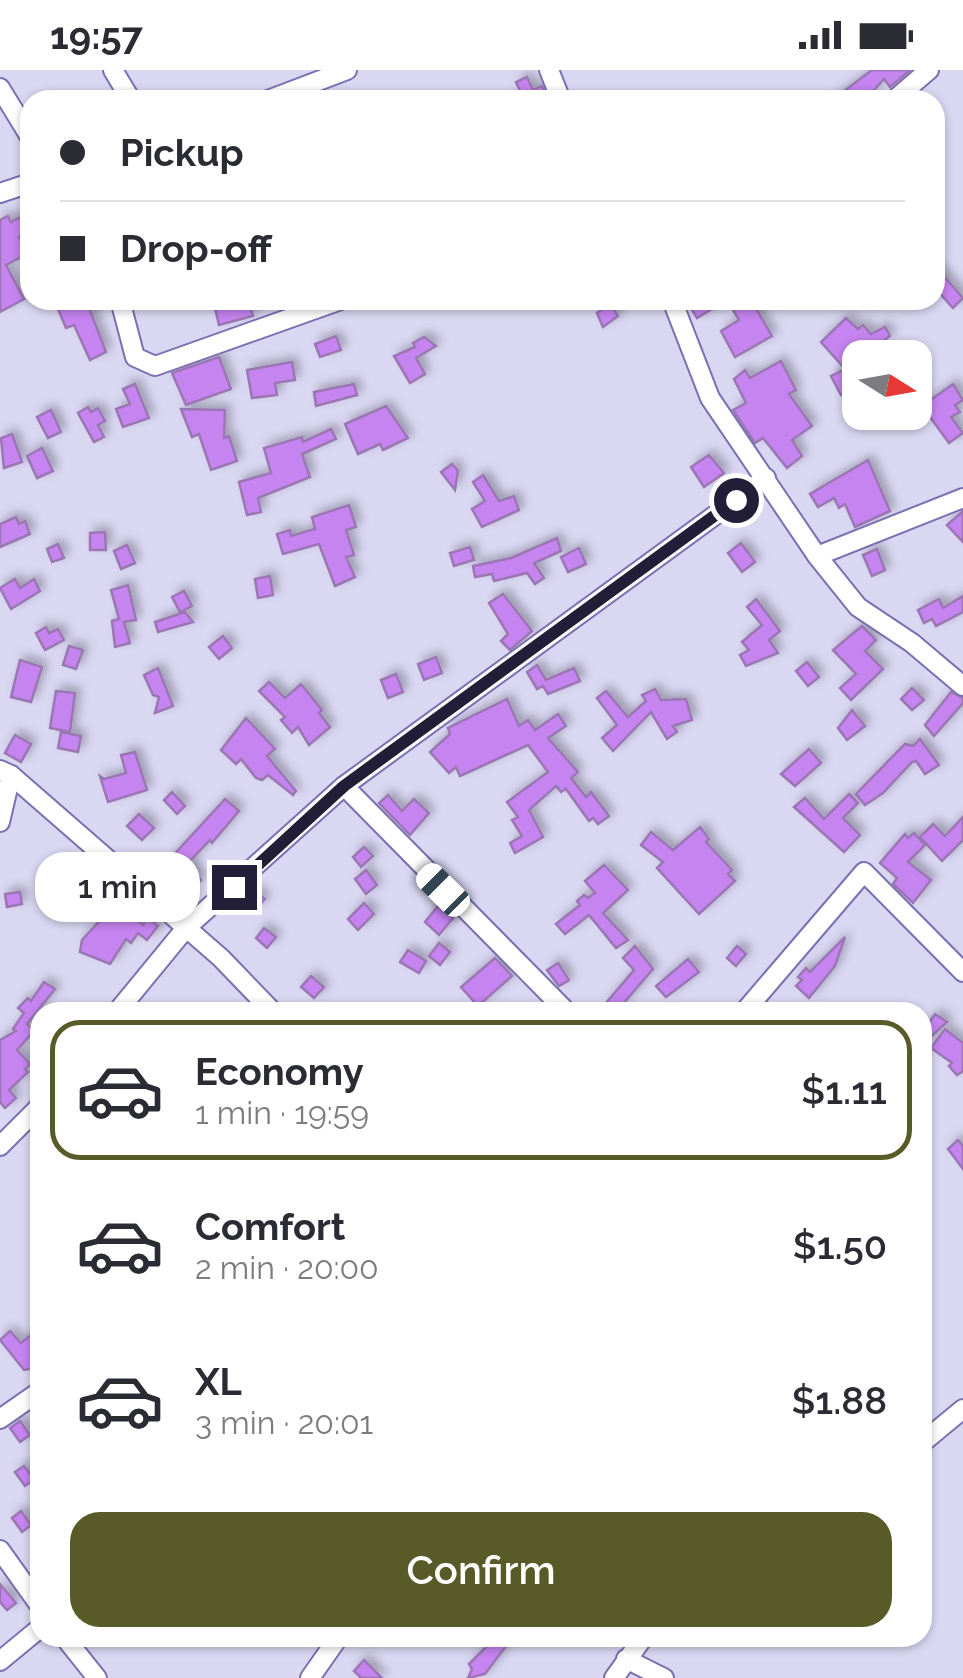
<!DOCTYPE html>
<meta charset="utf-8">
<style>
:root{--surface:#fff;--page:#f2f2f3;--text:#2b2b33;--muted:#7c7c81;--line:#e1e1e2;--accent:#585a27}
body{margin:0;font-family:Raleway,sans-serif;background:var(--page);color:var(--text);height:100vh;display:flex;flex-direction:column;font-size:38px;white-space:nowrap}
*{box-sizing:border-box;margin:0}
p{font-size:32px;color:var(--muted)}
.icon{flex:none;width:55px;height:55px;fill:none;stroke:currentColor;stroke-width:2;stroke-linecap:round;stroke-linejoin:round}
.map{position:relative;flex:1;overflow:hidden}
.sheet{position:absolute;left:30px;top:932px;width:902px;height:645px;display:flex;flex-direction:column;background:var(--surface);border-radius:30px;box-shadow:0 2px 8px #0004}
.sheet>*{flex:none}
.guide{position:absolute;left:20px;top:20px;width:925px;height:220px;border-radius:30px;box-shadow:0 2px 8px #0004;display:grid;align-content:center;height:220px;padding:0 40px;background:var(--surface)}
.needle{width:65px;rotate:101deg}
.fabs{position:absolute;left:842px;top:270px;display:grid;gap:20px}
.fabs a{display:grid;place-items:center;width:90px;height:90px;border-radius:20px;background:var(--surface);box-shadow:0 2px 8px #0004;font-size:50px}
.end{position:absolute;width:45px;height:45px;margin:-22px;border:12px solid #221e38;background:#fff;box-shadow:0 0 0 5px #fff}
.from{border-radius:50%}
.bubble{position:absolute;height:70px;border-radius:30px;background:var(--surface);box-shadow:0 2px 8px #0004;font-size:32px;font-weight:600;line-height:70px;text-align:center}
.car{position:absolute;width:30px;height:60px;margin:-30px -15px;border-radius:12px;box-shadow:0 0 8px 2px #0007;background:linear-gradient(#fff 24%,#345 0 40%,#fff 0 76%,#345 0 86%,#fff 0)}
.guide b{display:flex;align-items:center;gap:35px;height:95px;font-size:38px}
.guide b+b{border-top:2px solid var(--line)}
.guide i{width:25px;height:25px;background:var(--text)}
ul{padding:18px 0 0;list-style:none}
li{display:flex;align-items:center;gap:30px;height:140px;margin:0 20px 15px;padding:0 20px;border:5px solid transparent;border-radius:30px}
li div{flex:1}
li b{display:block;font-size:38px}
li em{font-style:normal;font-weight:600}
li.selected{border-color:var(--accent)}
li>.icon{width:90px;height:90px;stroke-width:1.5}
.primary-button{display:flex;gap:20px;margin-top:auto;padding:20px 40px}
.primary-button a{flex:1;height:115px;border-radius:30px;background:var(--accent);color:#fff;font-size:40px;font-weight:600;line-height:115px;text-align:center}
.status{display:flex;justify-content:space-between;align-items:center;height:70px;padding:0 50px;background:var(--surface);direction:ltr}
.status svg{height:28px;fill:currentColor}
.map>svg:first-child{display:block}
.building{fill:#c584f0;stroke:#9a76b3;stroke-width:2.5;filter:url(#shadow)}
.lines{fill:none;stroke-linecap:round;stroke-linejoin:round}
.minor-casing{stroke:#7b70b1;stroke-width:22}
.minor{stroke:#fff;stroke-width:18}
.route{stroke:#221e38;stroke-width:12}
</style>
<div class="status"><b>19:57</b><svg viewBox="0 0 49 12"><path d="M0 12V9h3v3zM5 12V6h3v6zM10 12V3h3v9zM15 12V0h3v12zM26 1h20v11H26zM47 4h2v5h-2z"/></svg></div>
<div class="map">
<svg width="963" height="1608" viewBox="0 0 963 1608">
<defs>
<filter id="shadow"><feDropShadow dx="5" dy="-5" stdDeviation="5" flood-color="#0004"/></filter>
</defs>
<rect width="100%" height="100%" fill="#dad7f3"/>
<g class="building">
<polygon points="872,0 910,0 890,17 884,9 865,30 832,30"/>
<polygon points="527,7 533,20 542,16 548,30 510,30 522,25 516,12"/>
<polygon points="30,142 30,161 19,167 27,184 6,195 24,229 0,242 0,150 8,146 11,152"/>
<polygon points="935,196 963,228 953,238 935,218"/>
<polygon points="63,230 86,230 106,282 90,290 74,255 66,258 58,239 66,236"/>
<polygon points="234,230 248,230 253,246 219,255 215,238"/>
<polygon points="698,230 751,230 772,266 735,287 721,261 739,250 727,230 697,248 689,235"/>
<polygon points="610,234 618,246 603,257 597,243"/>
<polygon points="846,248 858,259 863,255 871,264 885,257 890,266 860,288 860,314 841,325 831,306 845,299 821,272"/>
<polygon points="336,266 341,280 320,287 315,274"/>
<polygon points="424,267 436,276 416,288 425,304 410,313 394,286 415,277 413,273"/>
<polygon points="219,287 231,319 186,335 172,303"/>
<polygon points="781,291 796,320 789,324 812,356 792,370 802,386 787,398 763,368 755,373 733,340 746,333 734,309 745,300 750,308"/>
<polygon points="292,292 295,310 275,313 277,325 252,328 247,300"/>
<polygon points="135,314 149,348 123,357 116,339 130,334 123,319"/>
<polygon points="354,314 357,325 316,336 314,322"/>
<polygon points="953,314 963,330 955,335 960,342 951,347 963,363 949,373 922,336"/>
<polygon points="386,336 408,368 383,380 380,374 358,384 345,354"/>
<polygon points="88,337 91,342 98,338 105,351 98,355 104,367 94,372 78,343"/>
<polygon points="181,339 225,340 224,368 229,366 237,391 211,400 199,364 192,367"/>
<polygon points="51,340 61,362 48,368 37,347"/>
<polygon points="331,359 336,369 302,384 310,407 258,428 261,442 247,445 239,412 271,403 264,378 302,367 303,372"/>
<polygon points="12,364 22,392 4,398 1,368"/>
<polygon points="42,378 53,401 37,408 27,386"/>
<polygon points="709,385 724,403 704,417 691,397"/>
<polygon points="868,390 890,441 855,457 845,434 839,438 834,428 818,437 810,424"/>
<polygon points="452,394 458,401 455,420 441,402"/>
<polygon points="483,405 499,431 514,426 519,440 482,457 472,439 485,431 473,412"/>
<polygon points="349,435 356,457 346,460 354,485 346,487 355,507 335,516 319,474 283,484 277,464 290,460 291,466 315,459 312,447"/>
<polygon points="963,441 963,472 947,455"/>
<polygon points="16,447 19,454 25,451 30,464 0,477 0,454"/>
<polygon points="105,462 106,480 90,480 90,463"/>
<polygon points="557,468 561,481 534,493 544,508 535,514 527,503 494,511 492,504 475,507 473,496 511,488"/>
<polygon points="741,473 755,492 742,502 728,483"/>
<polygon points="58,474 64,488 52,492 47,479"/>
<polygon points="127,475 135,493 121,499 114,481"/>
<polygon points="470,477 474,490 454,496 450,483"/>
<polygon points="579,478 586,494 568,502 561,487"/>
<polygon points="877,479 885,500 872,506 863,485"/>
<polygon points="270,506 273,525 258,528 255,509"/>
<polygon points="15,509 20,518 34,509 40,521 11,539 0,518"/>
<polygon points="128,515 136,550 124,552 130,573 115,577 112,551 119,549 111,520"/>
<polygon points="184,521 192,536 180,542 172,527"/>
<polygon points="503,524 532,561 510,580 501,571 508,564 489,533"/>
<polygon points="963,526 963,542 936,556 932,549 924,553 918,540 939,529 943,538"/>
<polygon points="756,529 780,561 769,570 778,583 746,596 740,585 749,580 742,572 762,555 747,537"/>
<polygon points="185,542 193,552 158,562 155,552"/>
<polygon points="862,556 876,570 865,581 883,599 851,630 840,618 856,604 833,580"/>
<polygon points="46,557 49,563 58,559 64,570 45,580 36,563"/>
<polygon points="223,566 232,578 219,589 209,577"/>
<polygon points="69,576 83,580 76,599 63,595"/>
<polygon points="436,587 442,603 424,610 418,594"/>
<polygon points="20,590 42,597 31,632 11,627"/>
<polygon points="807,592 819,607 808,616 796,601"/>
<polygon points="537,595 546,610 574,598 580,611 548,624 543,616 537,619 527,602"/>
<polygon points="158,598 173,636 155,643 159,627 153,625 144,605"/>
<polygon points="396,604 403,622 388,628 381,610"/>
<polygon points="269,612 285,628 301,614 322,640 319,643 330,657 309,675 298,657 292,663 281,650 285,647 259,621"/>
<polygon points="912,618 924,630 912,640 901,629"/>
<polygon points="655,619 661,630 686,629 692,650 673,656 677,662 667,669 651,642 613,681 602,668 617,655 597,628 606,621 628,647 646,631 642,625"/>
<polygon points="56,621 75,623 70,662 50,658"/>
<polygon points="951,622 963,628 963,633 934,666 925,655"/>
<polygon points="507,629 519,656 528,650 535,660 558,644 566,656 548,668 578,702 571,708 586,727 591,722 609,746 598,754 593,748 589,751 566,719 561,722 556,716 529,740 543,767 515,783 510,773 522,766 512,750 518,747 507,732 548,702 528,675 460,706 456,697 449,703 430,682 450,664 448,658"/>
<polygon points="852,640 865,656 847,670 838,658"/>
<polygon points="246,648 275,679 267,686 296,721 293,725 268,705 262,710 256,708 241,689 236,694 221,680"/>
<polygon points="61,662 81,666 78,682 58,678"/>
<polygon points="15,665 31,674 21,692 5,683"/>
<polygon points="920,669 939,695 925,704 916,691 912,692 883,723 865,735 856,724 905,674 913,676"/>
<polygon points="809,679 821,693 795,716 781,704"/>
<polygon points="135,682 147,720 108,732 100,706 104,709 126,703 121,685"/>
<polygon points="172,722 185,736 177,744 164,730"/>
<polygon points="849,724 858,733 843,748 860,765 844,782 794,737 805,728 824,749"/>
<polygon points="388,725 402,741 414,729 429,743 410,765 379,733"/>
<polygon points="225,729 239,741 212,773 210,770 190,791 201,810 171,828 165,818 180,807 168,791"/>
<polygon points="139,744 154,758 142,770 127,756"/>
<polygon points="963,747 963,770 942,791 920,767 933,754 945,766"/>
<polygon points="700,757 709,769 706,772 732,800 728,804 735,811 699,844 657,798 663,792 641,775 651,762 673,780"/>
<polygon points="914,763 925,775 908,792 931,810 913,833 893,814 897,808 880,793 905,764 908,768"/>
<polygon points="364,777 373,786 361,797 353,787"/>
<polygon points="604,795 628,820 603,843 628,870 616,878 589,845 565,864 556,854 580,835 577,831 584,825 588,828 595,823 585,811"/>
<polygon points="366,800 377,815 366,824 355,809"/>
<polygon points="253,819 265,829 257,838 245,829"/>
<polygon points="20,822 22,834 7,837 5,824"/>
<polygon points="364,833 374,844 358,860 348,849"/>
<polygon points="115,834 143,855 148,848 158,856 147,870 138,863 131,873 126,869 110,894 80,882 82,870"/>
<polygon points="438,836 453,848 439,865 425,852"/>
<polygon points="264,858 276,867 267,878 256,868"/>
<polygon points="845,867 835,896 809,928 796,916 802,910 798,907 806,898 810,902"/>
<polygon points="439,873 450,882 440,895 429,886"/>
<polygon points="635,876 653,899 616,942 606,933 634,900 623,888"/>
<polygon points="737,876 746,884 736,896 727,888"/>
<polygon points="408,880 426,891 419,903 400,892"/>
<polygon points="495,888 512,906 478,936 461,917"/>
<polygon points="688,889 699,902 666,927 656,916"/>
<polygon points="558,893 569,910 559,916 547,900"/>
<polygon points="311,906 324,917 314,928 301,917"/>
<polygon points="44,912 55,919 27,954 34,961 17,980 30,994 25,999 28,1002 9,1020 16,1028 5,1038 0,1032 0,970 16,961 13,959 24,943 18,938 28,928 31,931"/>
<polygon points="935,944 947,952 922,975 922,963"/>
<polygon points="945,959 963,973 963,1001 957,1005 949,996 952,993 931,978"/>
<polygon points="958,1070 963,1076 963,1099 948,1079"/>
<polygon points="40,1258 40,1297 24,1300 0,1270 10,1261 21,1273"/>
<polygon points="20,1351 30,1365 20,1372 10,1358"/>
<polygon points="24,1396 34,1409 25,1416 15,1402"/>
<polygon points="21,1441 31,1455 22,1462 12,1448"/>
<polygon points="0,1514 16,1533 7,1540 0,1532"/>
<polygon points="495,1568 512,1568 485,1604 468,1608 472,1599 469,1594"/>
<polygon points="364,1590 382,1608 361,1608 354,1601"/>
</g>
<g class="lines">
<g class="minor-casing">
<g id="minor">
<polyline points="113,0 131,30"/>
<polyline points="549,0 561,30"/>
<polyline points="0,18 30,67"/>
<polyline points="268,30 347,0"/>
<polyline points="894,30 929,0"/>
<polyline points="0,123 30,113"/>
<polyline points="120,230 135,287 155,296 341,230"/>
<polyline points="672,230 710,328 817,486 858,537 912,573 963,616"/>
<polyline points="817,486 963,428"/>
<polyline points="0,700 11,705 221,888 273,942"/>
<polyline points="344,716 567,942"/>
<polyline points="0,752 11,705"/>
<polyline points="117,942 186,858 344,716 766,408"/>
<polyline points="744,942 864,802 963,902"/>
<polyline points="0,1076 40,1036"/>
<polyline points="0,1349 40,1321"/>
<polyline points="922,1373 963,1339"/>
<polyline points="0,1480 40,1536"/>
<polyline points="65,1568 97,1608"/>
<polyline points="626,1589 664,1608"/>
<polyline points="0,1591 40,1558"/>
<polyline points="310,1608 338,1568"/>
<polyline points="614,1608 643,1568"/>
</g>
</g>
<use href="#minor" class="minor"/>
</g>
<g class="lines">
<polyline class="route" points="234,817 344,716 736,430"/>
</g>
</svg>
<div class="fabs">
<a><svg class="needle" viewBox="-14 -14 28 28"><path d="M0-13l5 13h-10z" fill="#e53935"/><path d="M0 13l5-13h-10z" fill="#7c7c81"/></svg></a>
</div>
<i class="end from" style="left:736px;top:430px"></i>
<i class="end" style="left:234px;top:817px"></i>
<div class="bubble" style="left:35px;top:782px;width:165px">1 min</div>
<i class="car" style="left:443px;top:820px;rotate:315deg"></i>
<div class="guide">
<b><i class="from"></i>Pickup</b>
<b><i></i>Drop-off</b>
</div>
<section class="sheet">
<ul>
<li class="selected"><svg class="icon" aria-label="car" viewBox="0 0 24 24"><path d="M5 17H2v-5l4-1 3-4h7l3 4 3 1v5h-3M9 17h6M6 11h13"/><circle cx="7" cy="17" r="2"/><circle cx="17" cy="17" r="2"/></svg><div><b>Economy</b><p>1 min · 19:59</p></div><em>$1.11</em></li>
<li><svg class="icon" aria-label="car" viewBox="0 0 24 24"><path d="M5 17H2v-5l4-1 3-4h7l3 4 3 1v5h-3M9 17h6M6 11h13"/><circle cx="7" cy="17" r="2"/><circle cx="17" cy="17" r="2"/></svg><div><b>Comfort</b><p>2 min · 20:00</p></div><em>$1.50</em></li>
<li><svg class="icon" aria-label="car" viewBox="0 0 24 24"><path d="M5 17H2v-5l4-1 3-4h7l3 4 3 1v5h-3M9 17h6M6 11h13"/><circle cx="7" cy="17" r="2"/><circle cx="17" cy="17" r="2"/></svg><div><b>XL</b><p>3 min · 20:01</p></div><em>$1.88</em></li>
</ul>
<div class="primary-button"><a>Confirm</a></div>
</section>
</div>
